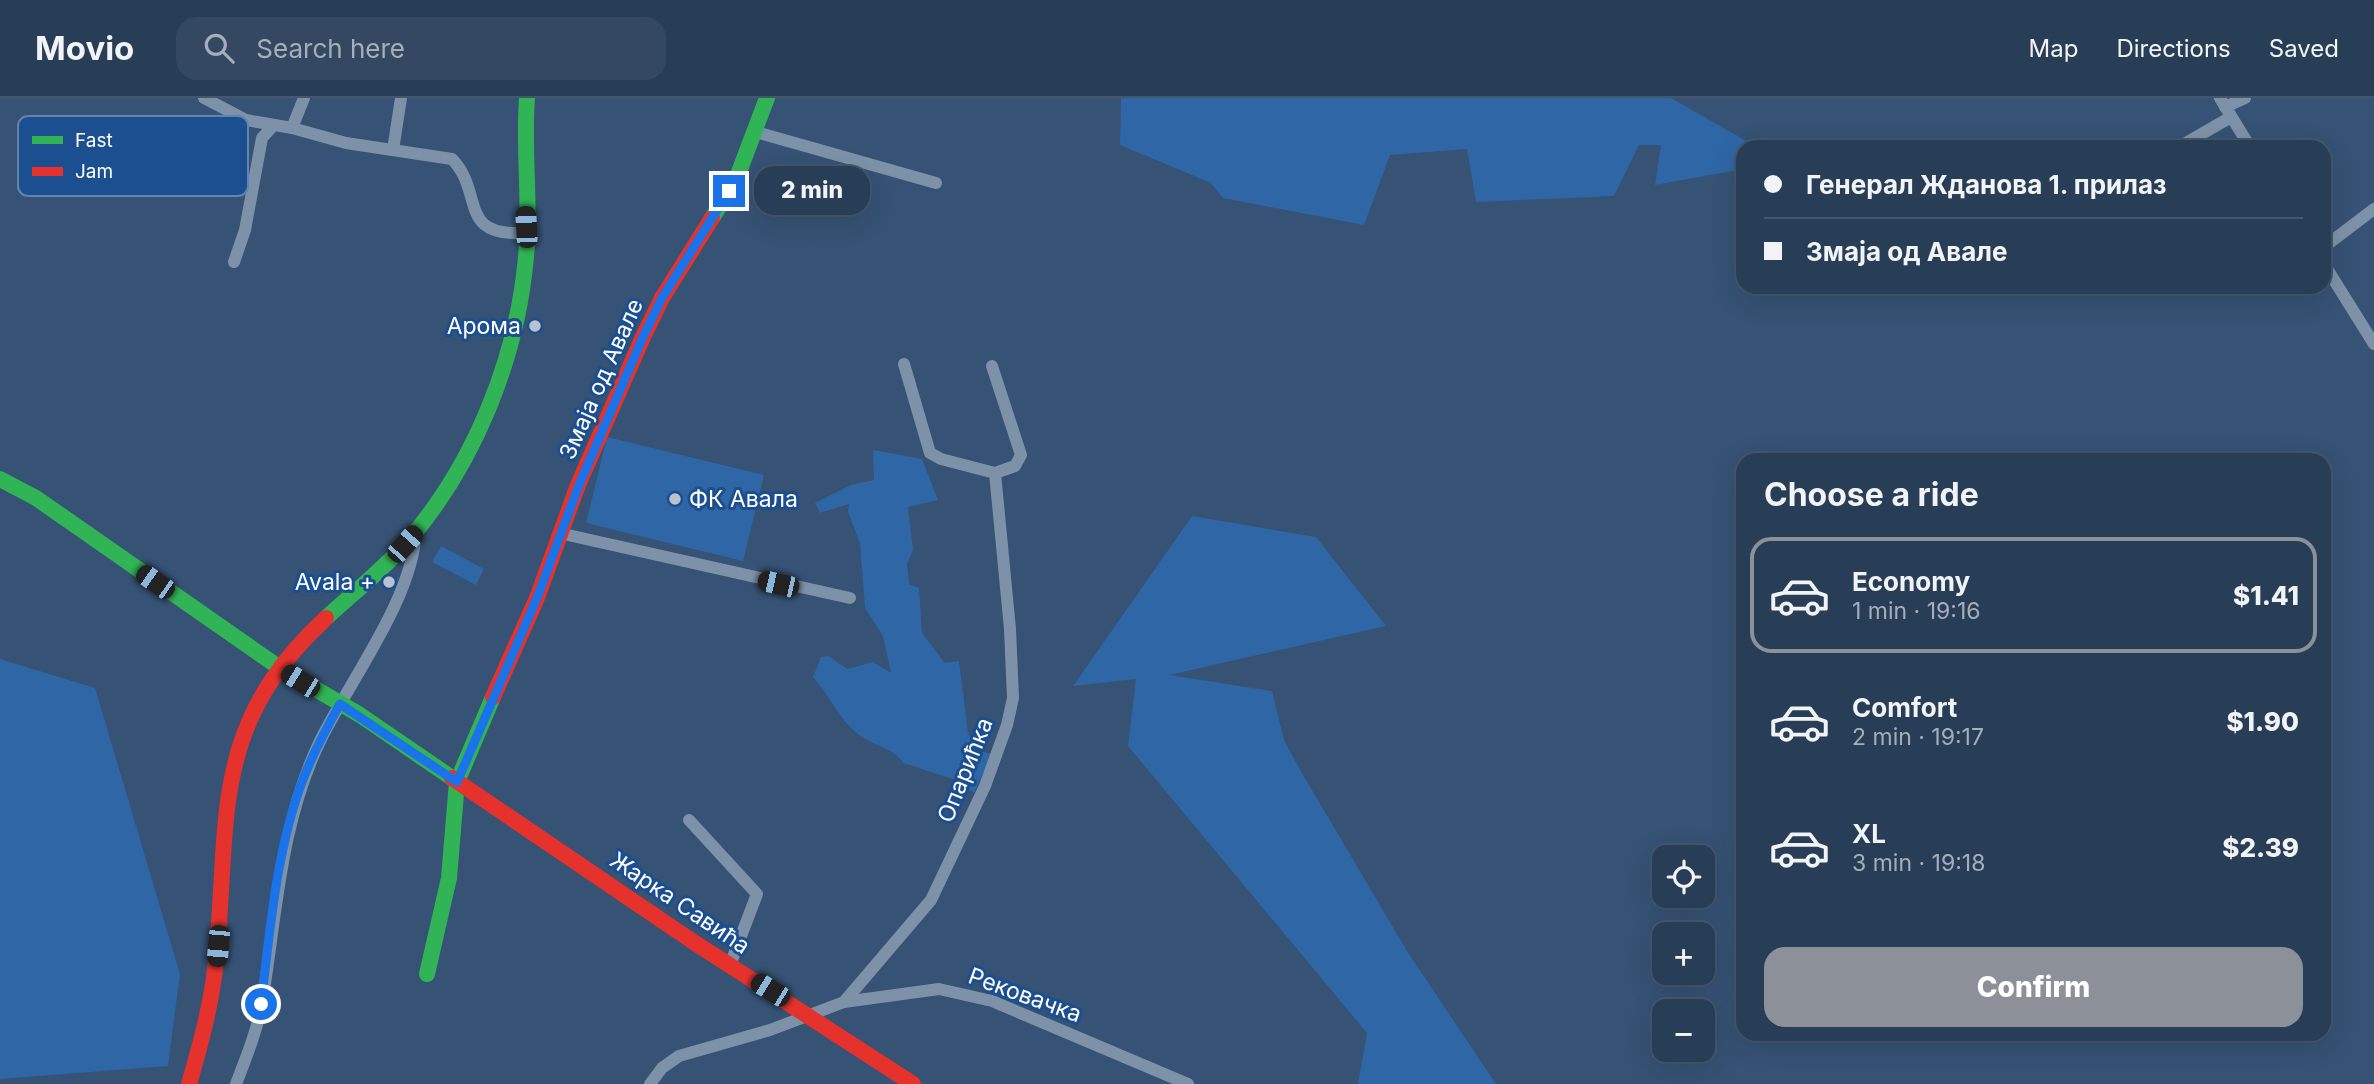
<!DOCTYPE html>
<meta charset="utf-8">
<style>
:root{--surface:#283e57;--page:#344961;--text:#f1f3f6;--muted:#a5aeba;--line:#44576d;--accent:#8c9099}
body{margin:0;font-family:Inter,sans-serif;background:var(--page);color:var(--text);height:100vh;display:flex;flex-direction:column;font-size:26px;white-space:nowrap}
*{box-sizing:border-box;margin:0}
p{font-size:23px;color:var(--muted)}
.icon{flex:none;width:38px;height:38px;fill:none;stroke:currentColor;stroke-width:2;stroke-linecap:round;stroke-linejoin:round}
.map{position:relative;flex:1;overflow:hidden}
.sheet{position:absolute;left:1736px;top:355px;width:595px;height:588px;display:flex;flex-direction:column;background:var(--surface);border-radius:21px;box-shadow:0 7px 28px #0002,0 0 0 2px var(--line)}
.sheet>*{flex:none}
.guide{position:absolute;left:1736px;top:42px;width:595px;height:154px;border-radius:21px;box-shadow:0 7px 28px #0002,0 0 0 2px var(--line);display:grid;align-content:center;height:154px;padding:0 28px;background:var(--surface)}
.buttons{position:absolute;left:1652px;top:747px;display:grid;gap:14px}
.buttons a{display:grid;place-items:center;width:63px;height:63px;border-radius:14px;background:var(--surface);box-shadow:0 7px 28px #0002,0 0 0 2px var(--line);font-size:35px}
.end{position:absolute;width:32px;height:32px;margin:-16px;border:9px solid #1a73e8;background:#fff;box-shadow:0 0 0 4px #fff}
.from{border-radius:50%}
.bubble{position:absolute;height:49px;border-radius:21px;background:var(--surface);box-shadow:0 7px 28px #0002,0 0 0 2px var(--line);font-size:23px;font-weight:800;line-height:49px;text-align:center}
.car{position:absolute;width:21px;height:42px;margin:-21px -10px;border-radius:9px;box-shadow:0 0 5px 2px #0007;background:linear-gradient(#222 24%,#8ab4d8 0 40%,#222 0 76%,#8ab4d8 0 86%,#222 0)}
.guide b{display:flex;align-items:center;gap:24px;height:66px;font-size:26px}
.guide b+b{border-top:2px solid var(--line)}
.guide i{width:18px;height:18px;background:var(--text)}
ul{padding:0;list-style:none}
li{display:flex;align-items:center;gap:21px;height:116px;margin:0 14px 10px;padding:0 14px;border:4px solid transparent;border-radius:21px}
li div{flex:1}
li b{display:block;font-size:26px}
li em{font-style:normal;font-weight:800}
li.active{border-color:var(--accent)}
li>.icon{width:63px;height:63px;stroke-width:1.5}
h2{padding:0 28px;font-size:32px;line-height:84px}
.cta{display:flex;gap:14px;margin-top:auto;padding:14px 28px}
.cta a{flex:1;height:80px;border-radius:21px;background:var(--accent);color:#fff;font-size:28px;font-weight:800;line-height:80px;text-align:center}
header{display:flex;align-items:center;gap:42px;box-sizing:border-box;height:98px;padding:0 35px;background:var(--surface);border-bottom:2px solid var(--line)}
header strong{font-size:33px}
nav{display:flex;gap:38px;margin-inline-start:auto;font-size:24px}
.search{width:490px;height:63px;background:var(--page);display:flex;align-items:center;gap:18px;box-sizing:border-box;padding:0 24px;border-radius:21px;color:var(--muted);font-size:26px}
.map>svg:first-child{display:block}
.green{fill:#2f66a5}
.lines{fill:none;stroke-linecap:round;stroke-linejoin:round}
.street{stroke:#7d92a8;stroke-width:12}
.fast{stroke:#30b455;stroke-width:16}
.jam{stroke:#e5322d;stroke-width:16}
.route{stroke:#1a73e8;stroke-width:9}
.poi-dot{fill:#b9c2ce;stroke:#1b4f8f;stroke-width:2.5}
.labels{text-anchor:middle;stroke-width:6;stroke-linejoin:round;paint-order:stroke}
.poi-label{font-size:23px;fill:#fff;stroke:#1b4f8f;text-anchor:end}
.street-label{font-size:23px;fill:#fff;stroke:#1b4f8f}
.key{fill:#1b4f8f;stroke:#5f84b1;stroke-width:2}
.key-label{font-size:19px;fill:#fff}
</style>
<header>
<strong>Movio</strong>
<div class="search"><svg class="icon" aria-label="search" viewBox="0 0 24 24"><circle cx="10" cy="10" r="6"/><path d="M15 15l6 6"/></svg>Search here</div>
<nav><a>Map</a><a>Directions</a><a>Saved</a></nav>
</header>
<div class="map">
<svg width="2374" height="986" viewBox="0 0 2374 986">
<rect width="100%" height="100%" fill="#365274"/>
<g class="green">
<polygon points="1121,0 1671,0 1757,49 1743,49 1743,71 1655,87 1661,47 1639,47 1614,98 1476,104 1467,51 1390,57 1364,127 1223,100 1211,85 1120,47"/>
<polygon points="607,339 764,377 743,463 586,425"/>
<path d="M873,352L922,361L938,402L908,409L913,452L907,466L909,486L919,490L922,535L945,565L959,563L968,634L976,652L992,656L974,695L956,682L903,665C894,650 877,649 862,639C840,624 831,599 813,579L821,559L829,558L847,571L873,564L891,575L883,538L865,510L860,445L848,414L849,406L820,415L815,405L851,387L874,382Z"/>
<polygon points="1192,418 1316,439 1386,528 1169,577 1272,593 1284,642 1299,670 1407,853 1496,986 1358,986 1367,935 1128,648 1136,581 1073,588"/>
<polygon points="441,448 484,471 476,487 432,464"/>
<polygon points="0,561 95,590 180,876 168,968 0,981"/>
</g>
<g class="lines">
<g class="street">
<path d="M204,0L246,22L292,30L346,45L452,61C485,95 456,139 526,135"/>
<polyline points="2220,0 2250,49"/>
<polyline points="2225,9 2245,0"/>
<polyline points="292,30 304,0"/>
<polyline points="756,34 936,85"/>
<polyline points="2179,49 2231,19"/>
<polyline points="393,52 401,0"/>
<polyline points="2324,149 2374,111"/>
<polyline points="234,164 245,132 262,40 273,28"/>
<polyline points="2324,166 2374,246"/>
<polyline points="904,266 930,355 941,361 995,375 1015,368 1021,357 992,268"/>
<polyline points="559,435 850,500"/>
<polyline points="689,722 757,796 730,867"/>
<polyline points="844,904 931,802 985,688 1007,627 1013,600 1010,531 995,375"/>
<path d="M236,986C246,960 257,933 262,905C277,814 280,725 321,641C351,581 413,500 416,433"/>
<polyline points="650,986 662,970 679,958 770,932 844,904 939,891 992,903 1188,986"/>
</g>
<g class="fast">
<polyline points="712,120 736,82 767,0"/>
<polyline points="0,381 36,400 280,570 360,617 452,680"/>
<path d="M326,520C353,495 383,472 407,444C474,367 517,261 526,159C531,106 523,53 527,0"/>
<polyline points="427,876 449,780 457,684 493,599"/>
</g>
<g class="jam">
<polyline points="493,599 537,500 578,387 643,239 662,200 712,120"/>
<polyline points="452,680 692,843 913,986"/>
<path d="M189,986C201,945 212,904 216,862C230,719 209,628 326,520"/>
</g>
</g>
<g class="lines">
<path class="route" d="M261,906C270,833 276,754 302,684C312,657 326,631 340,606L457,684L537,500L579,387L643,239L662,200L729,93"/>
</g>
<g class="poi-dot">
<circle cx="535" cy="228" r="7"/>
<circle cx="675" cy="401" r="7"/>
<circle cx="389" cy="484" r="7"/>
</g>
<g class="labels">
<g class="poi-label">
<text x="521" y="236">Арома</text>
<text x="689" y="409" text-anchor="start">ФК Авала</text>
<text x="375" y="492">Avala +</text>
</g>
<g class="street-label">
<text transform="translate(601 281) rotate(-66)" y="8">Змаја од Авале</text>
<text transform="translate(965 672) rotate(-68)" y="8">Опарићка</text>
<text transform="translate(680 805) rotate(34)" y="8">Жарка Савића</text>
<text transform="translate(1025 897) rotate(20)" y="8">Рековачка</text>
</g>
</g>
<rect x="18" y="18" width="230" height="80" rx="10" class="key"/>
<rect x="32" y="38" width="31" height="8" fill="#30b455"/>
<rect x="32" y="69" width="31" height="9" fill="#e5322d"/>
<g class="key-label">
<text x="75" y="49">Fast</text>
<text x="75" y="80">Jam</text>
</g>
</svg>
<div class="buttons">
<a><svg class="icon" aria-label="locate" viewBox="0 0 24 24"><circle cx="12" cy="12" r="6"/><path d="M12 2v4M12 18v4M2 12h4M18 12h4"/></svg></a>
<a>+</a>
<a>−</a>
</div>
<i class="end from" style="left:261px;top:906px"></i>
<i class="end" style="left:729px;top:93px"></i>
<div class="bubble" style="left:754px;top:68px;width:116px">2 min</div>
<i class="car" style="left:526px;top:129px;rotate:357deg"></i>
<i class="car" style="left:405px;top:446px;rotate:42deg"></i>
<i class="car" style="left:155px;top:484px;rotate:305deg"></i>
<i class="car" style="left:778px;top:486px;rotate:283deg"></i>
<i class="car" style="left:300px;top:583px;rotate:302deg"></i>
<i class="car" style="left:218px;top:848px;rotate:185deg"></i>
<i class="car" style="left:770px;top:892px;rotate:302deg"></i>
<div class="guide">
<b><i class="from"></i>Генерал Жданова 1. прилаз</b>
<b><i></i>Змаја од Авале</b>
</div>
<section class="sheet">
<h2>Choose a ride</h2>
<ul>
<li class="active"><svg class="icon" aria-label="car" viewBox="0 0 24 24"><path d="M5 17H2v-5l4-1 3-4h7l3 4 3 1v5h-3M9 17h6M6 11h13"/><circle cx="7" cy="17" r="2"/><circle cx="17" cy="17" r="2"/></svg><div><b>Economy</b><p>1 min · 19:16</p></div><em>$1.41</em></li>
<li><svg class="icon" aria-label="car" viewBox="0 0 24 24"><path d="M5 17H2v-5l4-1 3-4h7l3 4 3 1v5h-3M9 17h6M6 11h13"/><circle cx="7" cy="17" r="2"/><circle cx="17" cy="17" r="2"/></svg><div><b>Comfort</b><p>2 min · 19:17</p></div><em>$1.90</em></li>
<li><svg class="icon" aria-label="car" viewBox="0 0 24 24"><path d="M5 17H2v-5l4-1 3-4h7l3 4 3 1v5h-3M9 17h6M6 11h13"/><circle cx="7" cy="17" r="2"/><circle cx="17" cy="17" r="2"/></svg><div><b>XL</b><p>3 min · 19:18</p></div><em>$2.39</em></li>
</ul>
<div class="cta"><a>Confirm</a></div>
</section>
</div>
